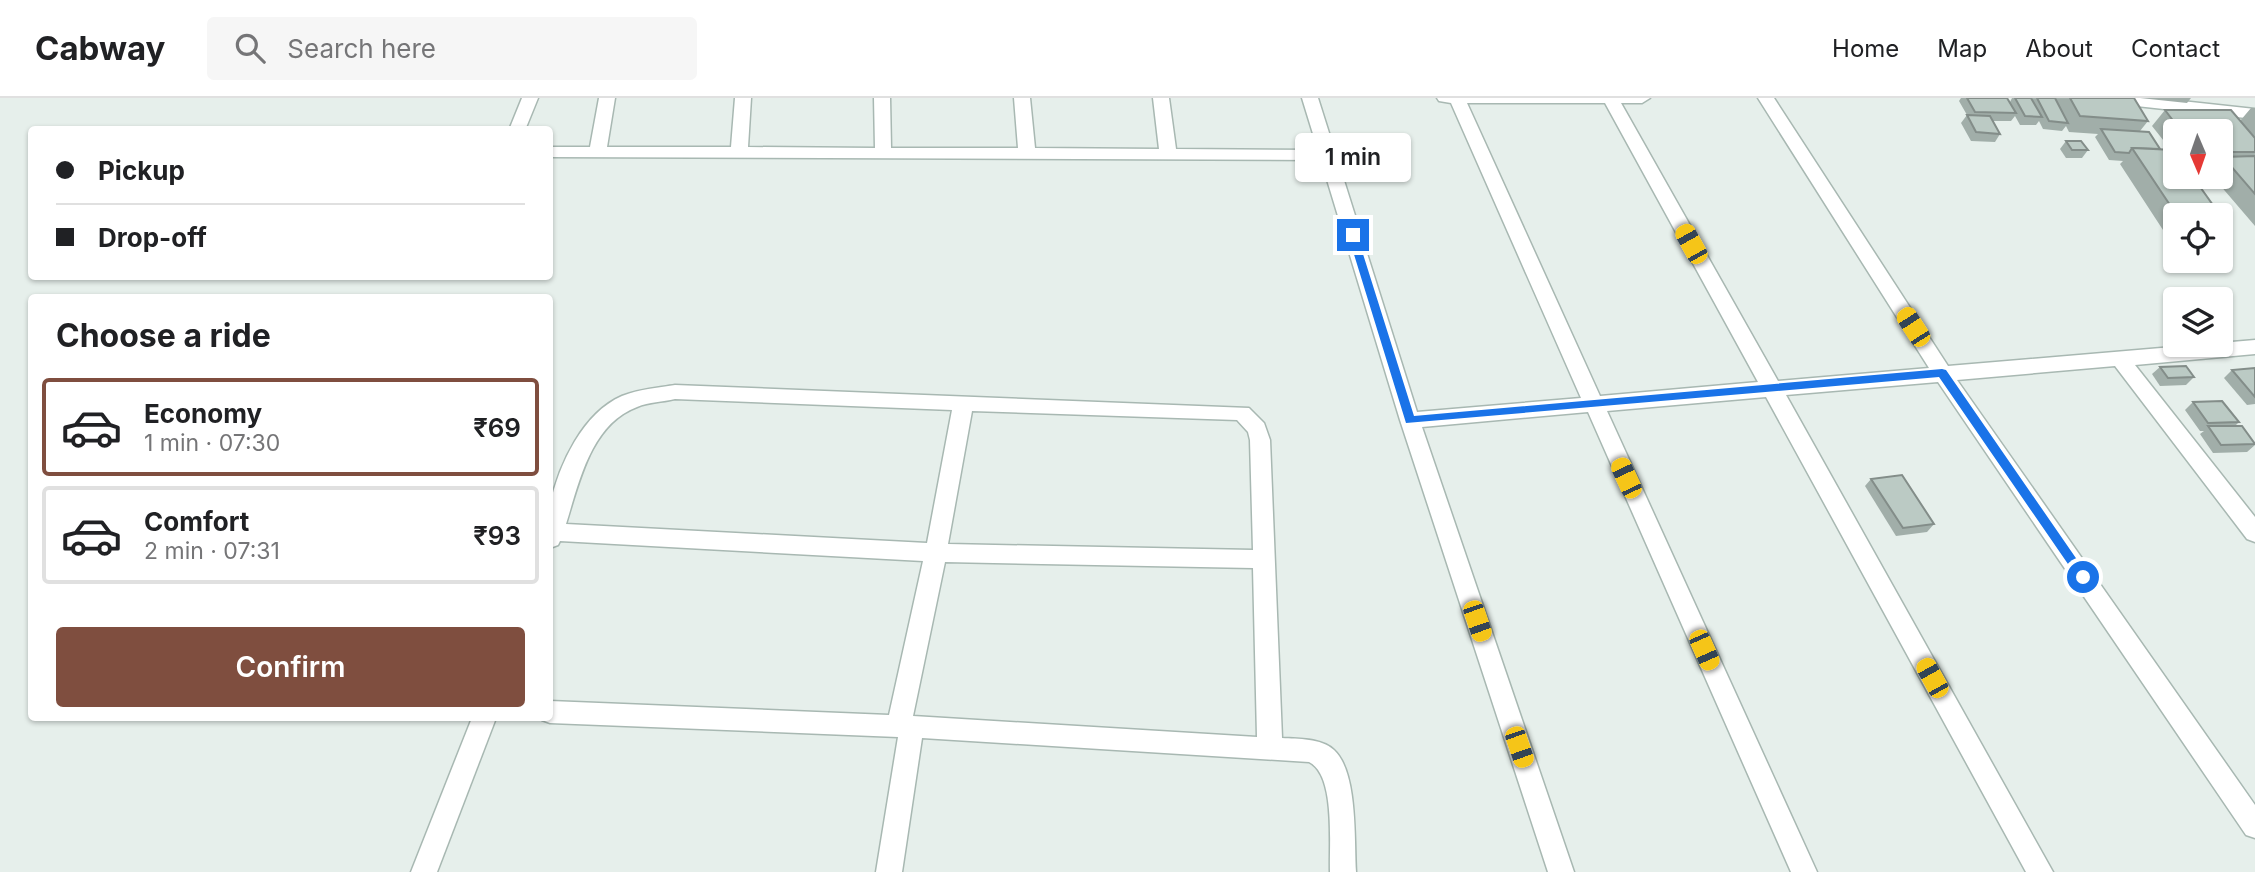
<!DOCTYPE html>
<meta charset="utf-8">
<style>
:root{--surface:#fff;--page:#f6f6f6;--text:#202124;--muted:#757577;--line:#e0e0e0;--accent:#7f4e3f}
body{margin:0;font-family:Inter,sans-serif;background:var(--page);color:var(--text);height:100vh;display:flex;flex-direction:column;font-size:26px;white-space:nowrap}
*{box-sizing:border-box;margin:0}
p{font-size:23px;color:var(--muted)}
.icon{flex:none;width:38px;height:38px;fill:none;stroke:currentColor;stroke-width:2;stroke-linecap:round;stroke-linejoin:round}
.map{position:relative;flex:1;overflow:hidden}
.side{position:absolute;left:28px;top:196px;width:525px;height:427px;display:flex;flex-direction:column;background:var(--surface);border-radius:7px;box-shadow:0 2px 5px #0004}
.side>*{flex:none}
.banner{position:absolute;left:28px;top:28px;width:525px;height:154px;border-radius:7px;box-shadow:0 2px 5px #0004;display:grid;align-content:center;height:154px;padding:0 28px;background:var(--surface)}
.needle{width:46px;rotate:178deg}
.buttons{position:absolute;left:2163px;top:21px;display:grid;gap:14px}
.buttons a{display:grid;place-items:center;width:70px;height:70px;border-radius:7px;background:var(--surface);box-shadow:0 2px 5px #0004;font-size:35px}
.end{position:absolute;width:32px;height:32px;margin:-16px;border:9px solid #1a73e8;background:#fff;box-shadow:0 0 0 4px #fff}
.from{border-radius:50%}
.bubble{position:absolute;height:49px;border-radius:7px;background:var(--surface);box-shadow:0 2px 5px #0004;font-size:23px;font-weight:600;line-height:49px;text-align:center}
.car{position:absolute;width:21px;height:42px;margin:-21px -10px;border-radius:9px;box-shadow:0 0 5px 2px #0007;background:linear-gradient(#f5c518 24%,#345 0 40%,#f5c518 0 76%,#345 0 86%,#f5c518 0)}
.banner b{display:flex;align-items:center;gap:24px;height:66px;font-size:26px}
.banner b+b{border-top:2px solid var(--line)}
.banner i{width:18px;height:18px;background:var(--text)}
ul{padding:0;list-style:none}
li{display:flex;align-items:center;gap:21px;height:98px;margin:0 14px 10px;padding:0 14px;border:4px solid var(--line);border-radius:7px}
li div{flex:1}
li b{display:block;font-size:26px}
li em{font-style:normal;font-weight:600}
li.selected{border-color:var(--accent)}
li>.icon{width:63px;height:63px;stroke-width:1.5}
h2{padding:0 28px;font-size:32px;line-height:84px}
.action{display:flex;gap:14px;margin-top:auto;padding:14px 28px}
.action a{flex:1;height:80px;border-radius:7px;background:var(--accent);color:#fff;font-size:28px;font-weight:600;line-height:80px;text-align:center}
header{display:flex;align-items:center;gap:42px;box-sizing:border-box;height:98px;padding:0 35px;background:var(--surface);border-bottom:2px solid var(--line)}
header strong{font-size:33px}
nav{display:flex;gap:38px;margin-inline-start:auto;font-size:24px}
.search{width:490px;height:63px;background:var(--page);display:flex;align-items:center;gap:18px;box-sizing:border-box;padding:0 24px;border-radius:7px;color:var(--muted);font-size:26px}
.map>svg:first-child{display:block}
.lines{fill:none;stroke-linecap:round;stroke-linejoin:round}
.minor-casing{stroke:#a8b8b2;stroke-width:3}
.minor{fill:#fff;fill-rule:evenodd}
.wall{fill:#a1aea9}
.building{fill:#bbcac4;stroke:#838d89;stroke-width:2}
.route{fill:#1a73e8}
</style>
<header>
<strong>Cabway</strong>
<div class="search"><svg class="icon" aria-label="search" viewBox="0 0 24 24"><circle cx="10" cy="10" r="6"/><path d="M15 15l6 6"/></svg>Search here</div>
<nav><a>Home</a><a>Map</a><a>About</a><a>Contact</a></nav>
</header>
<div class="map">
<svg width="2255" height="774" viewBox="0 0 2255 774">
<rect width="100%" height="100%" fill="#e6efeb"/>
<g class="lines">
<g class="minor-casing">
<g id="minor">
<polygon points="522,0 538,0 525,32 509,32"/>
<path d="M599,0H615L607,49H731L735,0H751L748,49L875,50L874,0H890L891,50H1018L1014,0H1030L1035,50L1159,51L1153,0H1169L1176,51L1318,52L1302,0H1318L1417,314L1581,300L1451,5L1439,3L1437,0H1650L1642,5H1621L1778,283L1929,270L1758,0H1774L1948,268L2255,242V256L2135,267L2255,419V444L2247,441L2115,268L1957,282L2255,707V740L2246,737L1938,284L1786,297L2053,774H2026L1766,299L1607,313L1817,774H1791L1588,314L1422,329L1574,774H1548L1400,322L1321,62L550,59V49H590ZM1467,5H1605L1758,284L1600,298Z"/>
<polygon points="2101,0 2154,0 2255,11 2255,21 2109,5"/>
<path d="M675,287L1249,310L1264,325L1270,342L1282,640C1298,641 1321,640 1334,652C1358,674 1354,743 1356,774H1330C1329,747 1336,677 1309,664L922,640L902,774H876L898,639L550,625L542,622L541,620H550V603L889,617L923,463L560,443L558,447L550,450C550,436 547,420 550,407C559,366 583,315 622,298C639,291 657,290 675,287ZM675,301L952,312L927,445L566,426C579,384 591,326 637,309C649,304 663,304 675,301ZM972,313L1237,322L1248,334L1250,342L1253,452L948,446ZM945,464L1253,470L1257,639L913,618Z"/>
<polygon points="472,620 496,620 437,774 411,774"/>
</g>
</g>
<use href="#minor" class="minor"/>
</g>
<g class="wall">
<polygon points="1961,0 2007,0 2010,4 2012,0 2134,0 2148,23 2140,33 2160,51 2171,52 2152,28 2165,12 2240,23 2251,10 2255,10 2255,128 2213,79 2221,79 2221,33 2175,33 2175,79 2220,117 2175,117 2175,132 2163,132 2120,66 2123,63 2109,62 2095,39 2098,36 2069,34 2066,28 2062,33 2043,31 2039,23 2036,27 2020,27 2015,18 2011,23 1993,23 2000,36 1995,44 1971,43 1961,25 1967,17 1959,3"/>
<polygon points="2140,0 2191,0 2187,5"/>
<polygon points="2066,43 2088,52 2082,60 2066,60 2060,51"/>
<polygon points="2160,269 2194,279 2186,287 2160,288 2152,276"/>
<polygon points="2255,270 2255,306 2247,307 2224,280 2232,272"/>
<polygon points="2193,304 2239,324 2235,328 2255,347 2247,354 2213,355 2200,336 2204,333 2200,333 2185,312"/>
<polygon points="1871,381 1934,426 1927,434 1896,438 1865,388"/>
</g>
<g class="building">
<polygon points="1967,0 2007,0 2016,15 1975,14"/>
<polygon points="2015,0 2031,0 2042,19 2025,18"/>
<polygon points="2037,0 2055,0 2068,25 2049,23"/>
<polygon points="2070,0 2134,0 2148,23 2080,18"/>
<polygon points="2165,12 2231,12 2255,40 2255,54 2221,54 2221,33 2181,33"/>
<polygon points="1967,17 1990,18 2000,36 1976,34"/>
<polygon points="2101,31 2149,34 2160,51 2132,50 2129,55 2115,54"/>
<polygon points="2066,43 2081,43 2088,52 2072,52"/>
<polygon points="2132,50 2174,52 2175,79 2193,79 2220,117 2176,116"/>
<polygon points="2255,58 2255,96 2223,59"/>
<polygon points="2186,268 2194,279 2168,280 2160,269"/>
<polygon points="2255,270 2255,299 2232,272"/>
<polygon points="2222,303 2239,324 2208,325 2193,304"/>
<polygon points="2208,328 2242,328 2255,346 2221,347"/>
<polygon points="1902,377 1934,426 1903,430 1871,381"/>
</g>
<polygon class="route" points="1353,133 1357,137 1414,318 1942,271 1946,272 2089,479 2087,482 2079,482 1939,279 1406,325 1348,137"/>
</svg>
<div class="buttons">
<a><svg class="needle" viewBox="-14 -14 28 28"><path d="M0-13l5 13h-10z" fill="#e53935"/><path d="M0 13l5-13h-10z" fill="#757577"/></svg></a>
<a><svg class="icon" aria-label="locate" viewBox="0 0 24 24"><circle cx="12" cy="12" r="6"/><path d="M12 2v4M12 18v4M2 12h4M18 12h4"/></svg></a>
<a><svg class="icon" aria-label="layers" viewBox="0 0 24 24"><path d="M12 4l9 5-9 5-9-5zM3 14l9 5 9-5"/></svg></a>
</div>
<i class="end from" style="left:2083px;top:479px"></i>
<i class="end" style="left:1353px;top:137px"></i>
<div class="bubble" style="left:1295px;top:35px;width:116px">1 min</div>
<i class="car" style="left:1691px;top:146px;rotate:331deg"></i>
<i class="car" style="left:1913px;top:229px;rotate:327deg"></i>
<i class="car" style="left:1626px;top:380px;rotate:335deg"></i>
<i class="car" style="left:1477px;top:523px;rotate:161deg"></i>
<i class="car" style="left:1704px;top:552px;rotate:156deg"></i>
<i class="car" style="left:1932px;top:580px;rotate:331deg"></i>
<i class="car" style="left:1519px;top:649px;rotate:161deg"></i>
<div class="banner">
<b><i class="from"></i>Pickup</b>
<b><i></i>Drop-off</b>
</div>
<section class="side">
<h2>Choose a ride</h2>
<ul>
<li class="selected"><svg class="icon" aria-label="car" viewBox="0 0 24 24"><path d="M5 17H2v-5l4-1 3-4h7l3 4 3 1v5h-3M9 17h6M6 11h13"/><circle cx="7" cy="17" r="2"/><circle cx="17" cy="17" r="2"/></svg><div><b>Economy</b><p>1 min · 07:30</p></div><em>₹69</em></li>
<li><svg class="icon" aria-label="car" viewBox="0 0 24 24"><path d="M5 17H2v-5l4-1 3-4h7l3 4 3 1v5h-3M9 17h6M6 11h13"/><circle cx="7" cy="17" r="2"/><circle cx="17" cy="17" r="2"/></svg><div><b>Comfort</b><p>2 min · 07:31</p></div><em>₹93</em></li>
</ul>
<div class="action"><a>Confirm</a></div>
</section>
</div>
